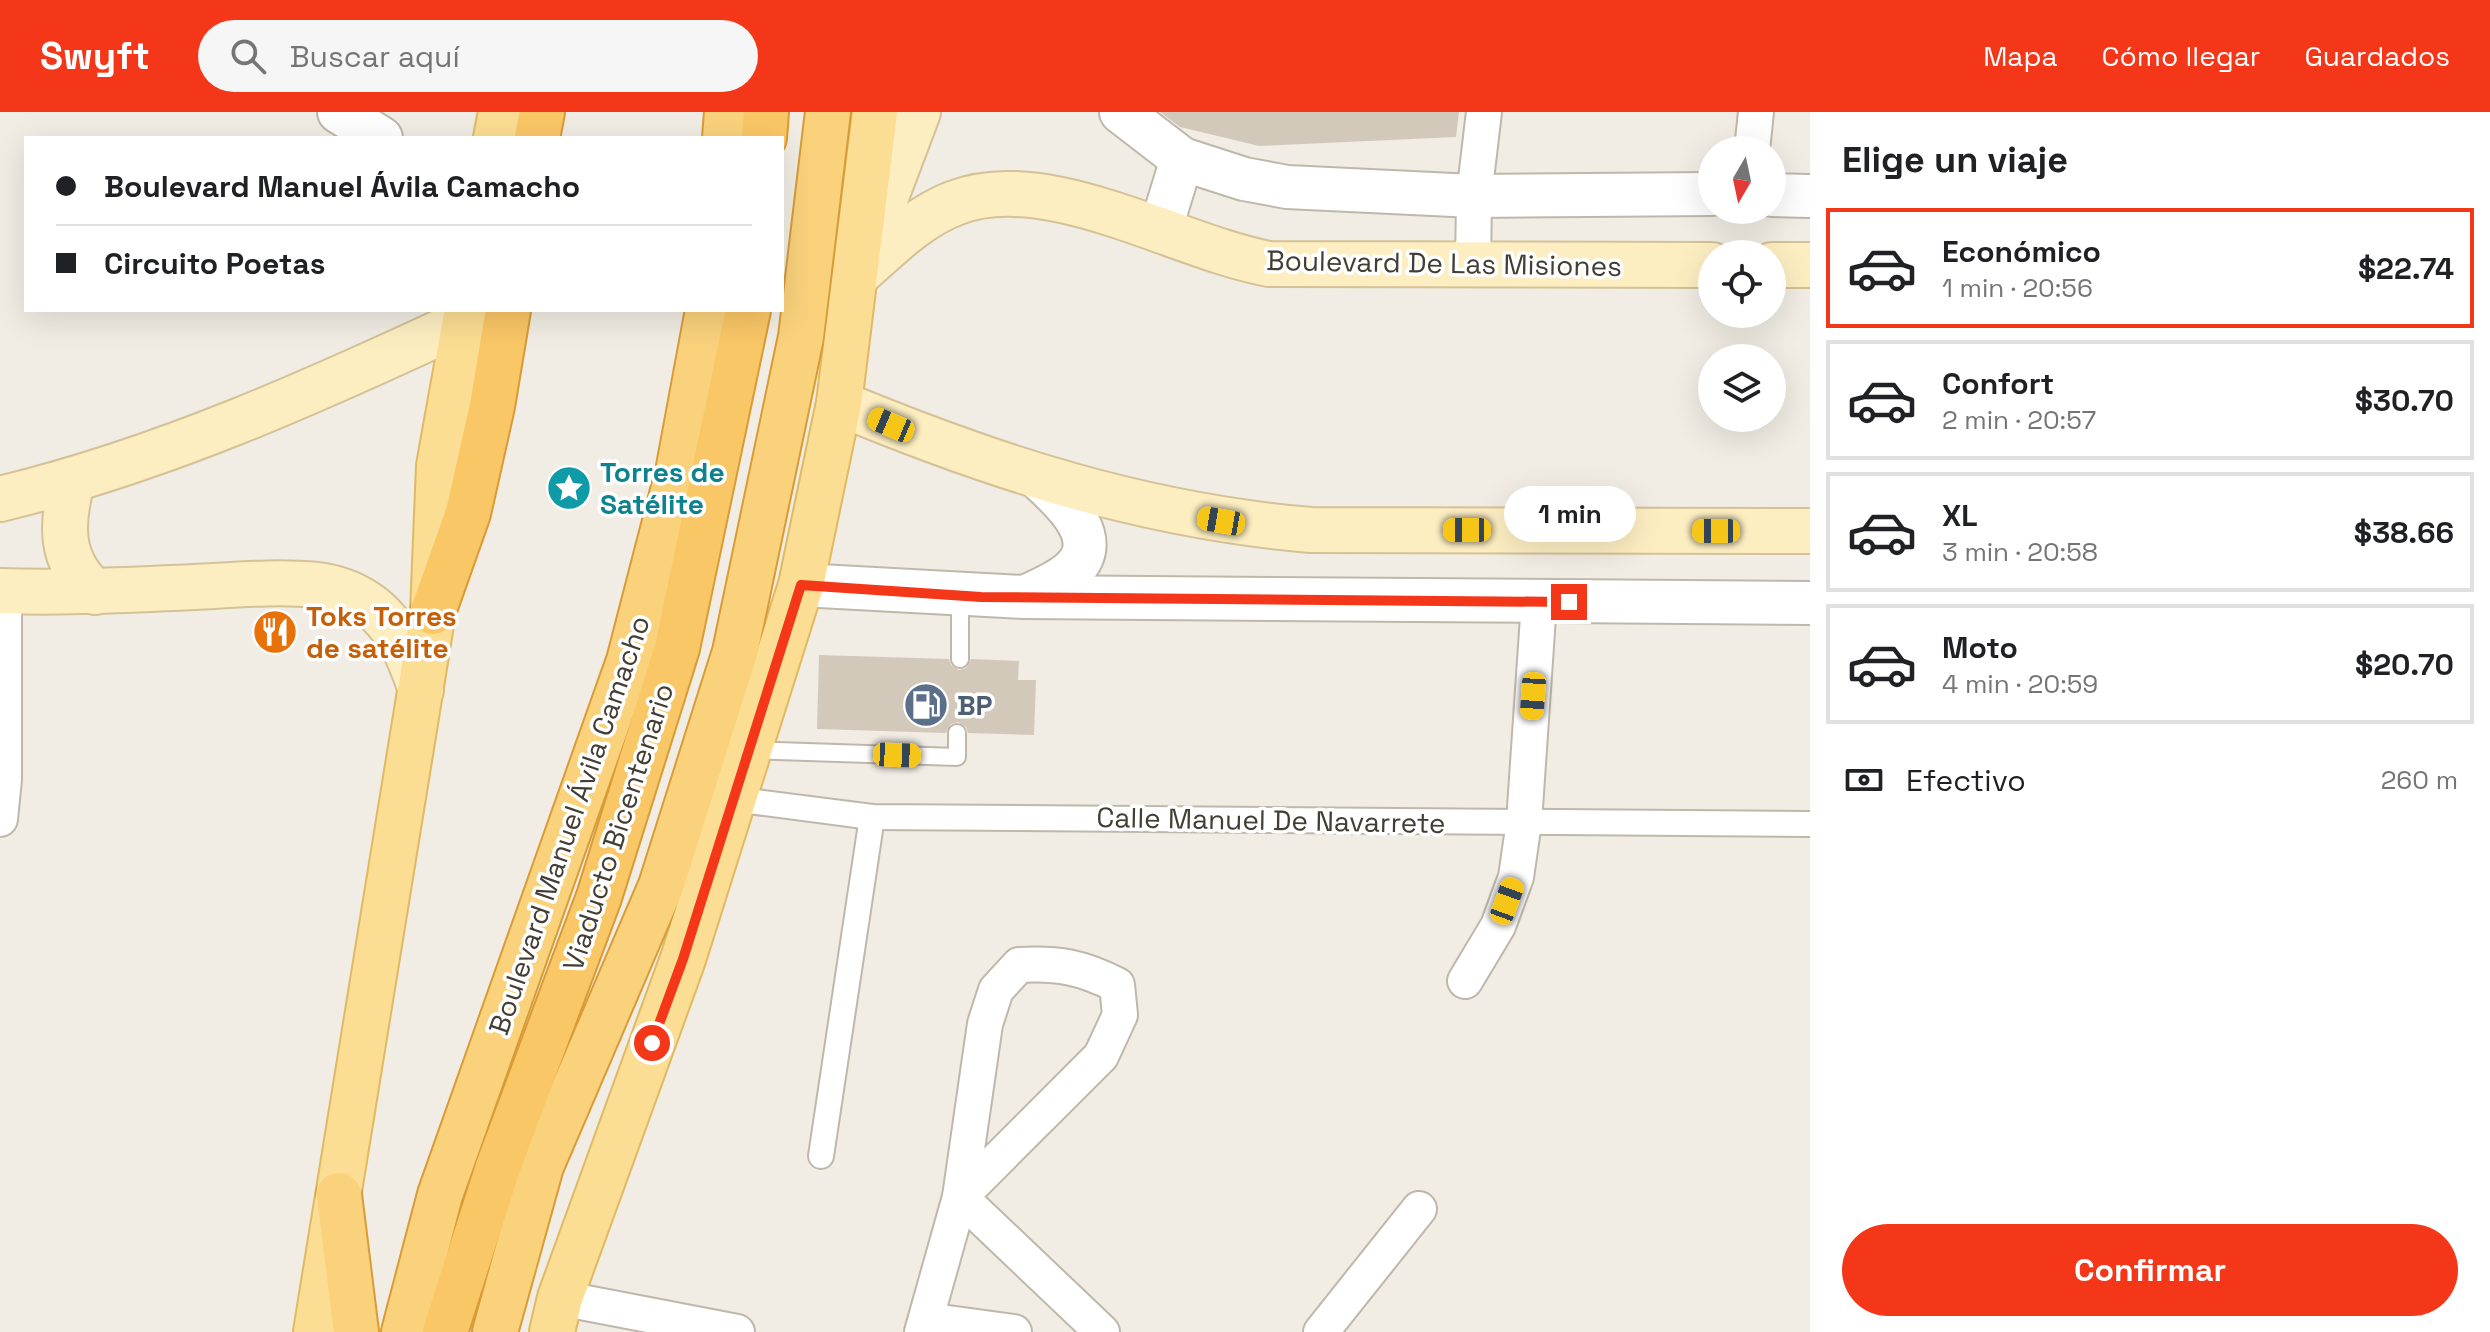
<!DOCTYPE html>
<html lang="es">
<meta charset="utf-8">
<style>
:root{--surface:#fff;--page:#f6f6f6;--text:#202124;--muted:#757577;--line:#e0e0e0;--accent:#f43718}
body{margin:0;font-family:"Space Grotesk",sans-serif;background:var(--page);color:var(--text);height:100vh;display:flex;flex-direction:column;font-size:30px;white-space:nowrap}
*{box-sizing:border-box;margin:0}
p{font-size:26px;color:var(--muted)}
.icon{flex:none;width:44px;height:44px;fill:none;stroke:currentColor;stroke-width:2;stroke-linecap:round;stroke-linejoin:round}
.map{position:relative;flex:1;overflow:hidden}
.side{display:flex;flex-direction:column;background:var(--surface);width:680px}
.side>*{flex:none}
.hud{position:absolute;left:24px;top:24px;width:760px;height:176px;border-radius:0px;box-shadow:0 8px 32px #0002;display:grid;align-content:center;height:176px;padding:0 32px;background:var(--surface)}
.needle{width:52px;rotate:189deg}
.controls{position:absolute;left:1698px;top:24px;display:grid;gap:16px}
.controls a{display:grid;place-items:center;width:88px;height:88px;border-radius:50%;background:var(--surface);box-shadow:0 8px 32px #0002;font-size:40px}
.end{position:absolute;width:36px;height:36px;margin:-18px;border:10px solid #f43718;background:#fff;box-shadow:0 0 0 4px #fff}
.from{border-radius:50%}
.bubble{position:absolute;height:56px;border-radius:28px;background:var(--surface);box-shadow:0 8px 32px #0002;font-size:26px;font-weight:800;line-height:56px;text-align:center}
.car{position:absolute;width:24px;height:48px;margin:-24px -12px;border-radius:10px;box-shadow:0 0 6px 2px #0007;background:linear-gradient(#f5c518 24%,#345 0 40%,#f5c518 0 76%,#345 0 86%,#f5c518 0)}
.hud b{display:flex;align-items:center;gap:28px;height:76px;font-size:30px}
.hud b+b{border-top:2px solid var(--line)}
.hud i{width:20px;height:20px;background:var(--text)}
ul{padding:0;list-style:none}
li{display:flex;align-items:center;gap:24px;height:120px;margin:0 16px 12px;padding:0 16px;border:4px solid var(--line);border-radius:0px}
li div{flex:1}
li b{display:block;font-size:30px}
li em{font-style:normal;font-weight:800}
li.current{border-color:var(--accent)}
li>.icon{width:72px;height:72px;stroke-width:1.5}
h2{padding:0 32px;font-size:36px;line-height:96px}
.pay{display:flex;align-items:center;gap:20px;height:88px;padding:0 32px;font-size:30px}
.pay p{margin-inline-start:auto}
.primary-button{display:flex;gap:16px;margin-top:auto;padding:16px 32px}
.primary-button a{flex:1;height:92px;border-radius:48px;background:var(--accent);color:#fff;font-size:32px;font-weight:800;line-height:92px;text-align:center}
header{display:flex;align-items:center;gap:48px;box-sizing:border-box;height:112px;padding:0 40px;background:var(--accent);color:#fff}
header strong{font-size:38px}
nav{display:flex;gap:44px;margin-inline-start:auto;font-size:28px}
.search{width:560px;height:72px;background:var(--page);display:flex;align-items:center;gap:20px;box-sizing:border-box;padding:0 28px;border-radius:44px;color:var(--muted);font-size:30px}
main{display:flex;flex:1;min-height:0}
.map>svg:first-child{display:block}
.building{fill:#d3c9ba}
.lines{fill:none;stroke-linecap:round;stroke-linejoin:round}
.service-casing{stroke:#bfb8aa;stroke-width:20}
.pedestrian-casing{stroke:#bfb8aa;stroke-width:28}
.minor-casing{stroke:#bfb8aa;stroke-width:38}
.tertiary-casing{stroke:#bfb8aa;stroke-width:46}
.secondary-casing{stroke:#d4c296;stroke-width:48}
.primary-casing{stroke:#e0b963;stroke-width:48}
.trunk-casing{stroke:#d99b36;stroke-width:48}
.motorway-casing{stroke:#d99b36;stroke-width:48}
.service{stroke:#fff;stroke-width:16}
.pedestrian{stroke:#fff;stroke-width:24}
.minor{stroke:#fff;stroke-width:34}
.tertiary{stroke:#fff;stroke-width:42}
.secondary{stroke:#fdeec2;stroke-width:44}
.primary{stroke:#fbdd93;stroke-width:44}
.trunk{stroke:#fad27c;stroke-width:44}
.motorway{stroke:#fac766;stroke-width:44}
.route{stroke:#f43718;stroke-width:10}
.labels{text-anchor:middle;stroke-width:7;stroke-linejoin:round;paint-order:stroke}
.street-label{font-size:28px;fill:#433d34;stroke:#fff}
.culture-label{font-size:28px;font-weight:bold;fill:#0d838f;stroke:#fff;text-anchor:start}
.food-label{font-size:28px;font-weight:bold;fill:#c56008;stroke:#fff;text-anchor:start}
.service-label{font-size:28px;font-weight:bold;fill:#4e5e75;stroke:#fff;text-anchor:start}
</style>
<header>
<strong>Swyft</strong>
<div class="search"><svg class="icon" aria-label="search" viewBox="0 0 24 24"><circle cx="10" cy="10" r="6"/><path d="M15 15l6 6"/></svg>Buscar aquí</div>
<nav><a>Mapa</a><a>Cómo llegar</a><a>Guardados</a></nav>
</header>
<main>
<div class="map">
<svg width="1810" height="1220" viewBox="0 0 1810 1220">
<rect width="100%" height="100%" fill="#f1ede4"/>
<g class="building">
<polygon points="1160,0 1459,0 1456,25 1259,34 1180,15"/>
<polygon points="819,543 949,547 951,553 959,558 966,556 971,547 1019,549 1018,568 1036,568 1034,623 968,621 966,615 958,610 951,612 946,621 817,617"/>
</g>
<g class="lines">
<g class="service-casing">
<g id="service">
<polyline points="960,547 960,484"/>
<polyline points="750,638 957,645 957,621"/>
</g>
</g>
<g class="pedestrian-casing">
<g id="pedestrian">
<polyline points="733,687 872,705 1810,712"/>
<polyline points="821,1044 872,705"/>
</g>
</g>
<g class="minor-casing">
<g id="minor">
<polyline points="1752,38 1756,0"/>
<polyline points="1473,154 1474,84 1484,0"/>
<polyline points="0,707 4,667 4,479"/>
<polyline points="1465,869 1498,814 1516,765 1524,710 1539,490"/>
<polyline points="960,1085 1102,1220"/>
<polyline points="560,1186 737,1220"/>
<polyline points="926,1208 1014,1220"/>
<path d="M922,1220L960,1085L985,912L996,878L1019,853C1059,851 1081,855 1117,873L1120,903L1101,944L960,1085"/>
<polyline points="1321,1220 1419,1097"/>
</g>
</g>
<g class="tertiary-casing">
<g id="tertiary">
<polyline points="339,0 381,26"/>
<polyline points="1121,0 1182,47 1244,67 1287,75 1474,84 1712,82"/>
<polyline points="1772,83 1810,84"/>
<polyline points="1160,119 1182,47"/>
<polyline points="801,473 1024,485 1810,491"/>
<path d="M1025,485C1040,478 1057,471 1069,461C1110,428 1060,386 1036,364"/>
</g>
</g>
<g class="secondary-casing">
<g id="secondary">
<polyline points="866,138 918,0"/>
<polyline points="1772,153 1810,153"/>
<path d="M857,163C887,137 917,105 955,91C1046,55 1177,135 1269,152L1712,153"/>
<path d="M839,291C993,355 1144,404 1311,418L1810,419"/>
<path d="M72,370C61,412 59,449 95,480"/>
<path d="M0,387C162,348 315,279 465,209"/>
<path d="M0,479C65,481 130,478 195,475C234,473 277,469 317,473C334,475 353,482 368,492C397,512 410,546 421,578"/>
</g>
</g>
<g class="primary-casing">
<g id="primary">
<polyline points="496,26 501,0"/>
<polyline points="316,1220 433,500 439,354 467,198"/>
<polyline points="552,1220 560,1186 683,847 801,473 839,291 875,0"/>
</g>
</g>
<g class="trunk-casing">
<g id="trunk">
<polyline points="725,26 727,0"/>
<polyline points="339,1083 356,1220"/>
<polyline points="404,1220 440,1083 629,549 678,360 708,198"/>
<polyline points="495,1220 541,1054 661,774 735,540 801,225 828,0"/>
</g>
</g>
<g class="motorway-casing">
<g id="motorway">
<polyline points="537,26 542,0"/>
<polyline points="764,26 766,0"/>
<polyline points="433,500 468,401 492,294 508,198"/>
<polyline points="445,1220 498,1055 599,785 677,536 748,198"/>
</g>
</g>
<use href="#service" class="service"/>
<use href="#pedestrian" class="pedestrian"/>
<use href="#minor" class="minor"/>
<use href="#tertiary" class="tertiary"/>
<use href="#secondary" class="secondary"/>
<use href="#primary" class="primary"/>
<use href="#trunk" class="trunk"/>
<use href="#motorway" class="motorway"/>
</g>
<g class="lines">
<polyline class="route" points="652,931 683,847 801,473 981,485 1569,490"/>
</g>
<defs>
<g id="sight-disc" transform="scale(2.3)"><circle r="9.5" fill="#0f9aa8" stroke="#fff"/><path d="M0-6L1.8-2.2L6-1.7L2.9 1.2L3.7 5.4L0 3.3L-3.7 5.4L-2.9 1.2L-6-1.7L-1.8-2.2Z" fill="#fff"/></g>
<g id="restaurant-disc" transform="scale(2.3)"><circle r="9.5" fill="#e8710a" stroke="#fff"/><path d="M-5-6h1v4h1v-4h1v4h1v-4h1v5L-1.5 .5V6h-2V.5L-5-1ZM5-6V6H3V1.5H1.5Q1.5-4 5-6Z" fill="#fff"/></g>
<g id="fuel-disc" transform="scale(2.3)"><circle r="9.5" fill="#5c6f8a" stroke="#fff"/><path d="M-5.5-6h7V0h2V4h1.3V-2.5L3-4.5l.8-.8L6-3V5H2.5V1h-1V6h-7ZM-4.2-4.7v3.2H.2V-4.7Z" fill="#fff"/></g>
</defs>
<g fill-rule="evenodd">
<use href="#sight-disc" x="569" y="376"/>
<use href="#restaurant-disc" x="275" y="520"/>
<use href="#fuel-disc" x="926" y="593"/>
</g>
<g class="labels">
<g class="street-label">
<text transform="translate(1444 151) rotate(1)" y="10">Boulevard De Las Misiones</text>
<text transform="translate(1271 708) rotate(1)" y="10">Calle Manuel De Navarrete</text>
<text transform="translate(569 713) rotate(-71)" y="10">Boulevard Manuel Ávila Camacho</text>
<text transform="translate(618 715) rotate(-72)" y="10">Viaducto Bicentenario</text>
</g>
<g class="culture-label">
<text x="600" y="370">Torres de<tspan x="600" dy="32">Satélite</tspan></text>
</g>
<g class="food-label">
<text x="306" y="514">Toks Torres<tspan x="306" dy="32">de satélite</tspan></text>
</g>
<g class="service-label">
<text x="957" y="603">BP</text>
</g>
</g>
</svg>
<div class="controls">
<a><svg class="needle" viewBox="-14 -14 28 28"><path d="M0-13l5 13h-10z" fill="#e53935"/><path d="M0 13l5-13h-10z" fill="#757577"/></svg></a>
<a><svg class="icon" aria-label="locate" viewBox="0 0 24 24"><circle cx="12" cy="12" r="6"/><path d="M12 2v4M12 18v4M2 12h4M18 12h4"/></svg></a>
<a><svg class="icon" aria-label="layers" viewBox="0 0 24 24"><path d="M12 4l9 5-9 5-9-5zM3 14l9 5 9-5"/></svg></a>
</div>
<i class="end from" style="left:652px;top:931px"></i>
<i class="end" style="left:1569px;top:490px"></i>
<div class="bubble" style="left:1504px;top:374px;width:132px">1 min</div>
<i class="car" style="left:891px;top:313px;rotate:293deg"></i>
<i class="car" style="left:1221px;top:409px;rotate:280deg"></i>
<i class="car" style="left:1467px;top:418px;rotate:270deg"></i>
<i class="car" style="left:1716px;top:419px;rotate:270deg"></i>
<i class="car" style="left:1533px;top:584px;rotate:184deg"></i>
<i class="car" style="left:897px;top:643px;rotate:92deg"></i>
<i class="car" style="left:1507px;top:789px;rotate:20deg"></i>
<div class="hud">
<b><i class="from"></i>Boulevard Manuel Ávila Camacho</b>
<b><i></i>Circuito Poetas</b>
</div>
</div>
<section class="side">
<h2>Elige un viaje</h2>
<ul>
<li class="current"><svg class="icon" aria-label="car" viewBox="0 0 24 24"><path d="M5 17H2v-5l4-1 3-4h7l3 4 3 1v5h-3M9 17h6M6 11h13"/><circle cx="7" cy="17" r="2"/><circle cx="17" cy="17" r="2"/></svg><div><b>Económico</b><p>1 min · 20:56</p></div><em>$22.74</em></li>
<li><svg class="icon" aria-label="car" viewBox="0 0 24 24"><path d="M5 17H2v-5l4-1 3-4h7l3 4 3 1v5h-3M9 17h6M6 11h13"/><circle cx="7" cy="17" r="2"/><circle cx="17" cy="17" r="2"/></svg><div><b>Confort</b><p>2 min · 20:57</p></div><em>$30.70</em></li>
<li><svg class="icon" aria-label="car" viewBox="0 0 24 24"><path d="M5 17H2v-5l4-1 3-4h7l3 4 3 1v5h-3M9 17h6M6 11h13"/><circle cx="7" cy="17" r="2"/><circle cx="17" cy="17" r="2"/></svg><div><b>XL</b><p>3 min · 20:58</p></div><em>$38.66</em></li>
<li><svg class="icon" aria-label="car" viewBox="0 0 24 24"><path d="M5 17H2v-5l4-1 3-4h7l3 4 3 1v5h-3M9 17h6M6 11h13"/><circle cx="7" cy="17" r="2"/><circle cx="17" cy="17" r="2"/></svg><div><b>Moto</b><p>4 min · 20:59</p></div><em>$20.70</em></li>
</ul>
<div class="pay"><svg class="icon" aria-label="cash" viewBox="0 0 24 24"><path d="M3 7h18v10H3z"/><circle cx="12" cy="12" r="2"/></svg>Efectivo<p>260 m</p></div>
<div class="primary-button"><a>Confirmar</a></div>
</section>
</main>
